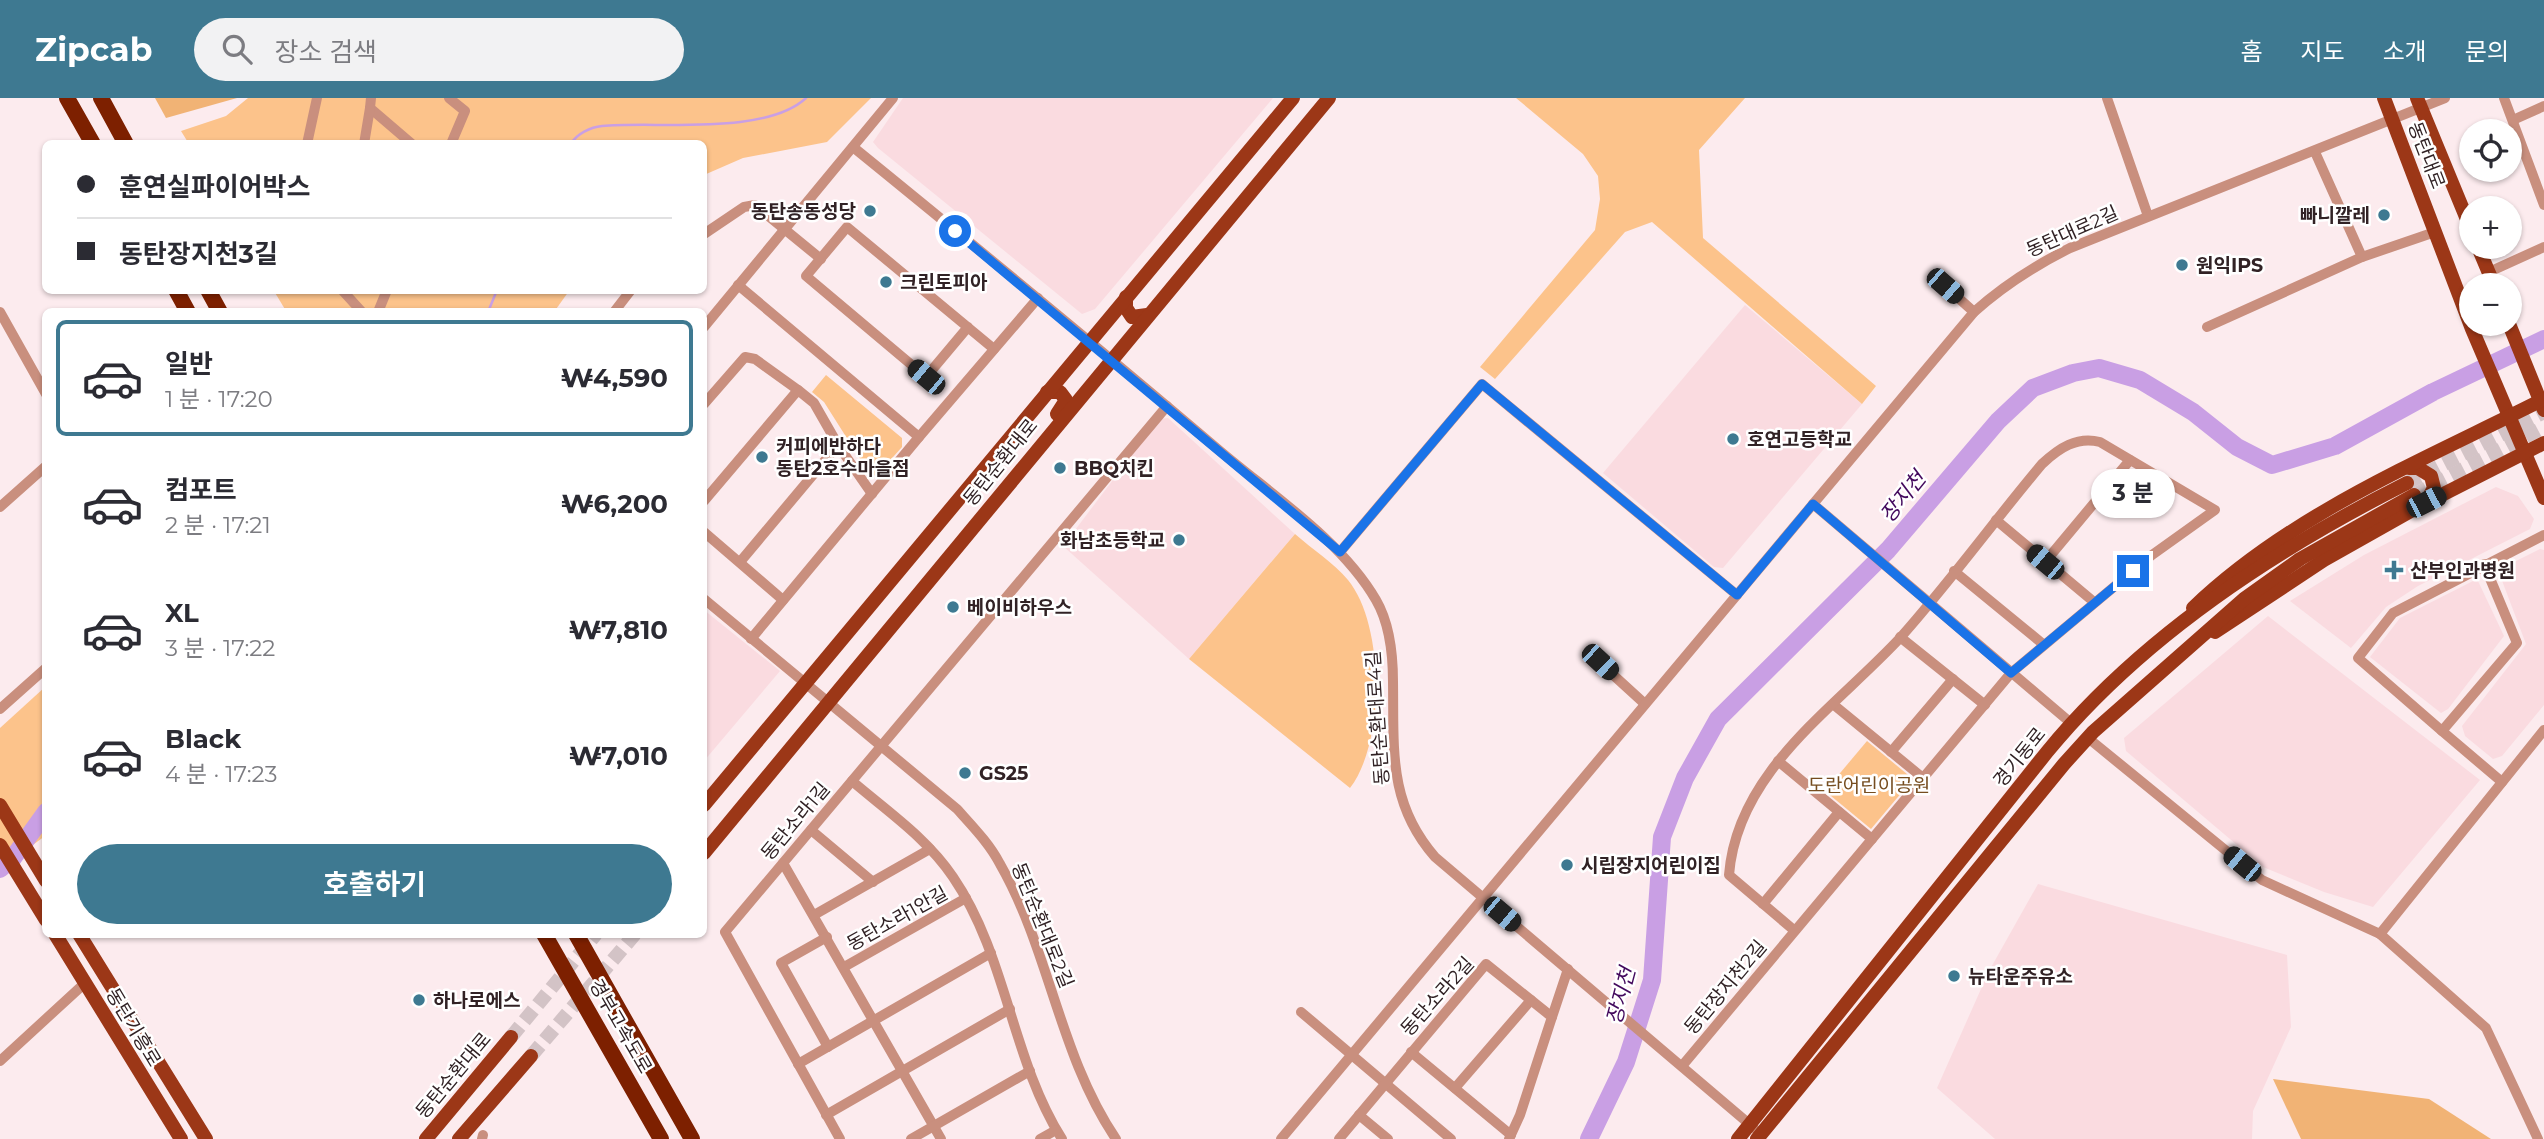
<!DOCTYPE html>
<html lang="ko">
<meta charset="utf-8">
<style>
:root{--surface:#fff;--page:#f2f2f3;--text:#2b2b33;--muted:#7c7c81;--line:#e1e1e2;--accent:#3e7991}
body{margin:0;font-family:Montserrat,"Noto Sans KR",sans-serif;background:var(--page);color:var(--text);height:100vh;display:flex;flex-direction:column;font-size:26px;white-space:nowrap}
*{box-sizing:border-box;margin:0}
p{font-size:23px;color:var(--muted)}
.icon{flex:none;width:38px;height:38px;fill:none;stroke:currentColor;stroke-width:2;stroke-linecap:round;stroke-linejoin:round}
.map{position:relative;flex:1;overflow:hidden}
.side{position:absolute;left:42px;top:210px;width:665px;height:630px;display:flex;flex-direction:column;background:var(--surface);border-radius:10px;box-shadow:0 2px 5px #0004}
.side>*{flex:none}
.banner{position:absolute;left:42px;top:42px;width:665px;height:154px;border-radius:10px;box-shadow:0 2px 5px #0004;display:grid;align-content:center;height:154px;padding:0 35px;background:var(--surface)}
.controls{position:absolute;left:2459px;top:21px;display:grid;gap:14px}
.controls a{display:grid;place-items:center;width:63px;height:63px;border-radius:50%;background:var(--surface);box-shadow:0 2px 5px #0004;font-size:35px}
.end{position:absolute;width:32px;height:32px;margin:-16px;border:9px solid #1a73e8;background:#fff;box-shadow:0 0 0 4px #fff}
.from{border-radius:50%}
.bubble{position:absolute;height:49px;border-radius:24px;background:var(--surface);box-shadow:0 2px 5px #0004;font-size:23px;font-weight:700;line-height:49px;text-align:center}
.car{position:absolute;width:21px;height:42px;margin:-21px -10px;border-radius:9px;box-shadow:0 0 5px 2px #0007;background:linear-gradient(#222 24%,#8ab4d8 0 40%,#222 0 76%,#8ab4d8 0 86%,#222 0)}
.banner b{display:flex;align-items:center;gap:24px;height:66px;font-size:26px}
.banner b+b{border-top:2px solid var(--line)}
.banner i{width:18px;height:18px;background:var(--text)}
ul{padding:12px 0 0;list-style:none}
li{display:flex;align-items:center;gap:21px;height:116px;margin:0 14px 10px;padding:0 21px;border:4px solid transparent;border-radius:10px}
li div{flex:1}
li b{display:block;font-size:26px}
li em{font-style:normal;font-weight:700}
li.selected{border-color:var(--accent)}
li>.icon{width:63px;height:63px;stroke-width:1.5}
.button{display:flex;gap:14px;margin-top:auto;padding:14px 35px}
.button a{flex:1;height:80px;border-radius:42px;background:var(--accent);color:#fff;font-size:28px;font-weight:700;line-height:80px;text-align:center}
header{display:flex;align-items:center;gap:42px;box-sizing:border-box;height:98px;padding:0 35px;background:var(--accent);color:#fff}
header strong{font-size:33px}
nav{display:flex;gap:38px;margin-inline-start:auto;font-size:24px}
.search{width:490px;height:63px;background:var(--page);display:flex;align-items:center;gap:18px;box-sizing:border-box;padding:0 24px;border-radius:38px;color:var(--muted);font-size:26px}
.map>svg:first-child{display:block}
.built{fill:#fadbe0}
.green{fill:#fcc38b}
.forest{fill:#f1b375}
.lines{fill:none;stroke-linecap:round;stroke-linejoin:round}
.stream{stroke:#c99fe4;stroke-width:2.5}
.river{stroke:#c99fe4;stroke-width:18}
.major-tunnel{stroke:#d3c3c6;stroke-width:14;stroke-dasharray:14 7;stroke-linecap:butt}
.minor{stroke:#c98f7e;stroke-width:10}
.major{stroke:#9c3717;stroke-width:14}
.highway{stroke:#7d2000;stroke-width:16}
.route{stroke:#1a73e8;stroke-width:9}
.poi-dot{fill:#3e7991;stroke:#fff;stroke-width:2.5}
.labels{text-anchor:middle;stroke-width:5;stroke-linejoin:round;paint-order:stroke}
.street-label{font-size:19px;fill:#312225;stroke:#fff}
.poi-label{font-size:19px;font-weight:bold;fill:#312225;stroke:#fff;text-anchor:start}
.park-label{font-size:19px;fill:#764d1f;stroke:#fff}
.water-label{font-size:21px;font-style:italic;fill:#43095d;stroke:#fff}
</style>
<header>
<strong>Zipcab</strong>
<div class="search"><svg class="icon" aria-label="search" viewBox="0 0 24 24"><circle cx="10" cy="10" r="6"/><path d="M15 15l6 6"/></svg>장소 검색</div>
<nav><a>홈</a><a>지도</a><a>소개</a><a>문의</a></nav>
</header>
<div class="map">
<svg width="2544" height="1041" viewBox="0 0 2544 1041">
<rect width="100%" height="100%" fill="#fcebee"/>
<g class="built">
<polygon points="903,0 1273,0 1095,211 1082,216 878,50 873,44"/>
<polygon points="1745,207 1862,306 1723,470 1714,469 1603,375"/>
<polygon points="1168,320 1295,436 1189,561 1063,448 1159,321"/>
<polygon points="2496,389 2518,398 2534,421 2530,431 2418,488 2386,509 2351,550 2290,503 2364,457"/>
<polygon points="2540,451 2544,452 2544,607 2502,658 2493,661 2465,638 2462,628 2526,546 2498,472"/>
<polygon points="2477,481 2504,538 2448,611 2441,615 2370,559 2400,520"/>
<polygon points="704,512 780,573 704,663"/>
<polygon points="2268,518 2480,682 2373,809 2324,794 2263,769 2126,653 2124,640"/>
<polygon points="2038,786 2287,857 2291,929 2253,1013 2252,1041 1995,1041 1937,990 1989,873"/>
</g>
<g class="green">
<polygon points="248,0 871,0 827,44 743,60 704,77 704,46 189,46 181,33 226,18"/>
<polygon points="1516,0 1745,0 1699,52 1703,140 1876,288 1862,306 1652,124 1625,134 1495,281 1480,269 1595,132 1600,101 1598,78 1583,56"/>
<polygon points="274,193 569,193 554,214 286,213"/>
<polygon points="826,277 902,340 902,349 876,378 869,375 824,304 812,294"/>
<path d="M1295,436C1312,451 1334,465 1348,482C1385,527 1385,645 1350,690L1189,561Z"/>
<polygon points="45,589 45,738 0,771 0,630"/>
<polygon points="1867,643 1913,681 1871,731 1825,693"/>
</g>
<g class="forest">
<polygon points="155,0 237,0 166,20"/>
<polygon points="2273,981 2429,1001 2491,1041 2301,1041"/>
</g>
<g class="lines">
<g class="stream">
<path d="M571,46C576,36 591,29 602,28C656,23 765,38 806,0"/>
<polyline points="488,214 497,192"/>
</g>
<g class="river">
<polyline points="0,771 13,760 46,714"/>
<polyline points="1589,1041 1626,964 1652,882 1662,739 1685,680 1718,621 1888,452 1998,323 2033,290 2073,275 2099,270 2140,282 2193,314 2237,349 2272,367 2335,348 2433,294 2544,241"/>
</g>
<g class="major-tunnel">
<polyline points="2407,385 2544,314"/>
<polyline points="2414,397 2544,329"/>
<polyline points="511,939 596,836"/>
<polyline points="531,958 635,836"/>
</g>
<g class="minor">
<polyline points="371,0 370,10 412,46"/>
<polyline points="449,0 465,13 451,46"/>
<polyline points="2107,0 2148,118"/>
<polyline points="2504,0 2544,107"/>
<polyline points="2513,22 2544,8"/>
<polyline points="307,46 317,0"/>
<polyline points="364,46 370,10"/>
<path d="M853,49C976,149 1099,250 1220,353C1272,397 1342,443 1376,502C1390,526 1393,557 1393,584C1394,652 1388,705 1435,759L1754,1030"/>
<polyline points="2315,54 2362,159"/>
<polyline points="704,136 744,109 755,107 821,161"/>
<polyline points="2489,174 2544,149"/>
<polyline points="738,187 919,339 751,541"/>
<polyline points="1945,188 1974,214"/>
<polyline points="342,192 362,214"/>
<polyline points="0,214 46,296"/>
<polyline points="378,214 387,192"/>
<polyline points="614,214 631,192"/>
<polyline points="704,229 893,0"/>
<path d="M968,229L926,279L806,178L847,129C896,170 945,210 994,251"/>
<polyline points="2207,229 2362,159 2435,134"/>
<polyline points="704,306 745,259 755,261 798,292"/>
<polyline points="919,339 1038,200"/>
<polyline points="838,347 872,396"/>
<polyline points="704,403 798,292 814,305 838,347 740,464"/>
<polyline points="1813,406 2071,625"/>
<polyline points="0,409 46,368"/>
<polyline points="1996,422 2094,504"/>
<polyline points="704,434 783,502"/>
<polyline points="1340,454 1482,286 1737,497"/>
<polyline points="2045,464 2130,362"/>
<polyline points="2484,466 2517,545 2442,633 2358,560 2393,515 2544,437"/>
<polyline points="1954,473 2043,546"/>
<path d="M704,501L957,711C973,729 989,745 1000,766C1050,853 1059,957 1116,1041"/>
<polyline points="1900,539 1985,607"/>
<polyline points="1599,564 1645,606"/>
<polyline points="1834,607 1923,680"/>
<polyline points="0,611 46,570"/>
<polyline points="2442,633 2502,684"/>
<polyline points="2088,640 2262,782 2380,836 2544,632"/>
<polyline points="1891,654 1953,581"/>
<polyline points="1778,663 1872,741"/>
<path d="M852,683C887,713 927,740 953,779C1007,858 1011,960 1062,1041"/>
<polyline points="811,732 873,784"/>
<polyline points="783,765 941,1041"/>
<polyline points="1763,806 1839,714"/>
<polyline points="814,817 930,751"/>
<polyline points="2380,836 2486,930 2538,1041"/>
<polyline points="827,839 781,865 828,949"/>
<polyline points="844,869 966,800"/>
<polyline points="1301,914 1451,1041"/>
<polyline points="1552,919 1568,871"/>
<polyline points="1411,954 1511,1037"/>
<polyline points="0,963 85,885"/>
<polyline points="798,966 991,855"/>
<path d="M1682,968L2011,575L2152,457L2215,412L2100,344C2077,338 2059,350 2042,366C1994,423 1950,484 1900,540C1835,610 1737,673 1729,777L1795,833"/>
<polyline points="1455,990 1531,902"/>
<polyline points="826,1017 1010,911"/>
<polyline points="1359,1017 1388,1041"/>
<polyline points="482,1041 483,1037"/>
<polyline points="840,1041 725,834 1167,308"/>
<polyline points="911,1041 1030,973"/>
<polyline points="1040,1041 1056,1032"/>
<path d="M1281,1041L1974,214C2004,187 2034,168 2070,150L2445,0"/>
<polyline points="1339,1041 1486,866 1552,919 1520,1017 1509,1041"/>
</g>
<g class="major">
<polyline points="2384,0 2472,231 2544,400"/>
<polyline points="2417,0 2471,131"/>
<polyline points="2478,149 2494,187"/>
<polyline points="1126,199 1126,210 1132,219 1147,217"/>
<polyline points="2509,226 2544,312"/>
<polyline points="1047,294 1060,294 1066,302 1057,316"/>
<polyline points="2409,370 2418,370 2431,378 2434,390 2426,404"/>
<path d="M2193,510C2292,415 2424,362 2544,301"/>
<polyline points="2215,534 2324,462 2418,409 2544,345"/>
<polyline points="0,707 46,783"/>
<polyline points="704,707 1293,0"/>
<polyline points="0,747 46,822"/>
<polyline points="704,755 1329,0"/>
<polyline points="55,836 181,1041"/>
<polyline points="79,836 206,1041"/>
<polyline points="426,1041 511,939"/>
<polyline points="459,1041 531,958"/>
<path d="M1738,1041L2047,654C2141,539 2276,451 2407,385"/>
<polyline points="1757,1041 2064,666 2093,634 2244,501 2300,461 2414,397"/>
</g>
<g class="highway">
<polyline points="67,0 93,46"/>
<polyline points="101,0 126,46"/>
<polyline points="176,192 188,214"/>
<polyline points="208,192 220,214"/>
<polyline points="544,836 661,1041"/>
<polyline points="576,836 692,1041"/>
</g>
</g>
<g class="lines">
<polyline class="route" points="955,133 1340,454 1482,286 1737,497 1813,406 2011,575 2133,473"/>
</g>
<g class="poi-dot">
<circle cx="870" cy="113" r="7"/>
<circle cx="2384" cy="117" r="7"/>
<circle cx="2182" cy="167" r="7"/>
<circle cx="886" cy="184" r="7"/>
<circle cx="1733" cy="341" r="7"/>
<circle cx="762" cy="359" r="7"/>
<circle cx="1060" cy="370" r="7"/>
<circle cx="1179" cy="442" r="7"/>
<path d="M2390.5 461.5h7v7h7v7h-7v7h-7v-7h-7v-7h7z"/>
<circle cx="953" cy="509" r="7"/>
<circle cx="965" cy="675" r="7"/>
<circle cx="1567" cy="767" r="7"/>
<circle cx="1954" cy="878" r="7"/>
<circle cx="419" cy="902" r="7"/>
</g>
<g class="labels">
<g class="street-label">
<text transform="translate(2427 57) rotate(69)" y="7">동탄대로</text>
<text transform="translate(2072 133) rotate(-24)" y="7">동탄대로2길</text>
<text transform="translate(1000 364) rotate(-51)" y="7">동탄순환대로</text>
<text transform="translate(1377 620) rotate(-94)" y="7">동탄순환대로4길</text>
<text transform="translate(2019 659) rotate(-51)" y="7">경기동로</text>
<text transform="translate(795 723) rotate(-50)" y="7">동탄소라1길</text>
<text transform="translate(897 820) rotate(-29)" y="7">동탄소라1안길</text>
<text transform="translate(1043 827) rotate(68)" y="7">동탄순환대로2길</text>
<text transform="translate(1725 889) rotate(-50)" y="7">동탄장지천2길</text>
<text transform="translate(1437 898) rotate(-48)" y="7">동탄소라2길</text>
<text transform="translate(621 928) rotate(60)" y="7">경부고속도로</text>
<text transform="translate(134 929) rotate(59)" y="7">동탄기흥로</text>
<text transform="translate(453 977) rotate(-50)" y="7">동탄순환대로</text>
</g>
<g class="poi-label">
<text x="856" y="120" text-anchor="end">동탄송동성당</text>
<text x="2370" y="124" text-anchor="end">빠니깔레</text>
<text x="2196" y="174">원익IPS</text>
<text x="900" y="191">크린토피아</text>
<text x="1747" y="348">호연고등학교</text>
<text x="776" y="355">커피에반하다<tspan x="776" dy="22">동탄2호수마을점</tspan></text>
<text x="1074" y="377">BBQ치킨</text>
<text x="1165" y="449" text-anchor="end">화남초등학교</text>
<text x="2410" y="479">산부인과병원</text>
<text x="967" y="516">베이비하우스</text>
<text x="979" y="682">GS25</text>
<text x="1581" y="774">시립장지어린이집</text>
<text x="1968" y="885">뉴타운주유소</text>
<text x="433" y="909">하나로에스</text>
</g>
<g class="park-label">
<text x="1869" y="694">도란어린이공원</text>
</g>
<g class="water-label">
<text transform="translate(1903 399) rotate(-51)" y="7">장지천</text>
<text transform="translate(1621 898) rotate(-75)" y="7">장지천</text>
</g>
</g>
</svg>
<div class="controls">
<a><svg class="icon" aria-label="locate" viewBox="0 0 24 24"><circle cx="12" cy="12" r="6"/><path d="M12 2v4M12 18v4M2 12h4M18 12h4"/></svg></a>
<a>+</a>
<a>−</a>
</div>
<i class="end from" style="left:955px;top:133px"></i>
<i class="end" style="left:2133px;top:473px"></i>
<div class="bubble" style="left:2091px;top:371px;width:84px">3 분</div>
<i class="car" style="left:1945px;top:188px;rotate:131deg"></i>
<i class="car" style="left:926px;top:279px;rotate:310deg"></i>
<i class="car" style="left:2426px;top:404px;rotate:63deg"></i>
<i class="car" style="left:2045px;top:464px;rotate:310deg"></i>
<i class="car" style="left:1600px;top:564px;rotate:133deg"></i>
<i class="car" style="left:2242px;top:766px;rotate:309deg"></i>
<i class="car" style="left:1502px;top:816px;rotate:130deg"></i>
<div class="banner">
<b><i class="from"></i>훈연실파이어박스</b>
<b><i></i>동탄장지천3길</b>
</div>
<section class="side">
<ul>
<li class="selected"><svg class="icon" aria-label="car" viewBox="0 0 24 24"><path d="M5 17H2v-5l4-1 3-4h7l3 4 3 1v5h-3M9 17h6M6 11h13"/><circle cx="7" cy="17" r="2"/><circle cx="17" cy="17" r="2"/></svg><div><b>일반</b><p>1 분 · 17:20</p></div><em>₩4,590</em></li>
<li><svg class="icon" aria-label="car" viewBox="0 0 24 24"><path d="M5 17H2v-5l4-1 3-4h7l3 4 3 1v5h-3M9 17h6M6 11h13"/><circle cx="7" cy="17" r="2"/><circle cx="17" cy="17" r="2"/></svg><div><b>컴포트</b><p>2 분 · 17:21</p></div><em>₩6,200</em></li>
<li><svg class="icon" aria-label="car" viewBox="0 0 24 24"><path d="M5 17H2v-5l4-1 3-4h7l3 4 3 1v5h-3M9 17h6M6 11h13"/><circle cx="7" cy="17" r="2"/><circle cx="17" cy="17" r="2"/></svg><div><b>XL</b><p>3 분 · 17:22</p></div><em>₩7,810</em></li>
<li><svg class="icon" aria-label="car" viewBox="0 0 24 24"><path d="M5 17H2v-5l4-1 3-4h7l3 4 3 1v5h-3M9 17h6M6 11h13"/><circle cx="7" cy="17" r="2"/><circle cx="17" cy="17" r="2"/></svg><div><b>Black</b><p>4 분 · 17:23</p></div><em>₩7,010</em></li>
</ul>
<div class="button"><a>호출하기</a></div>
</section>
</div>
